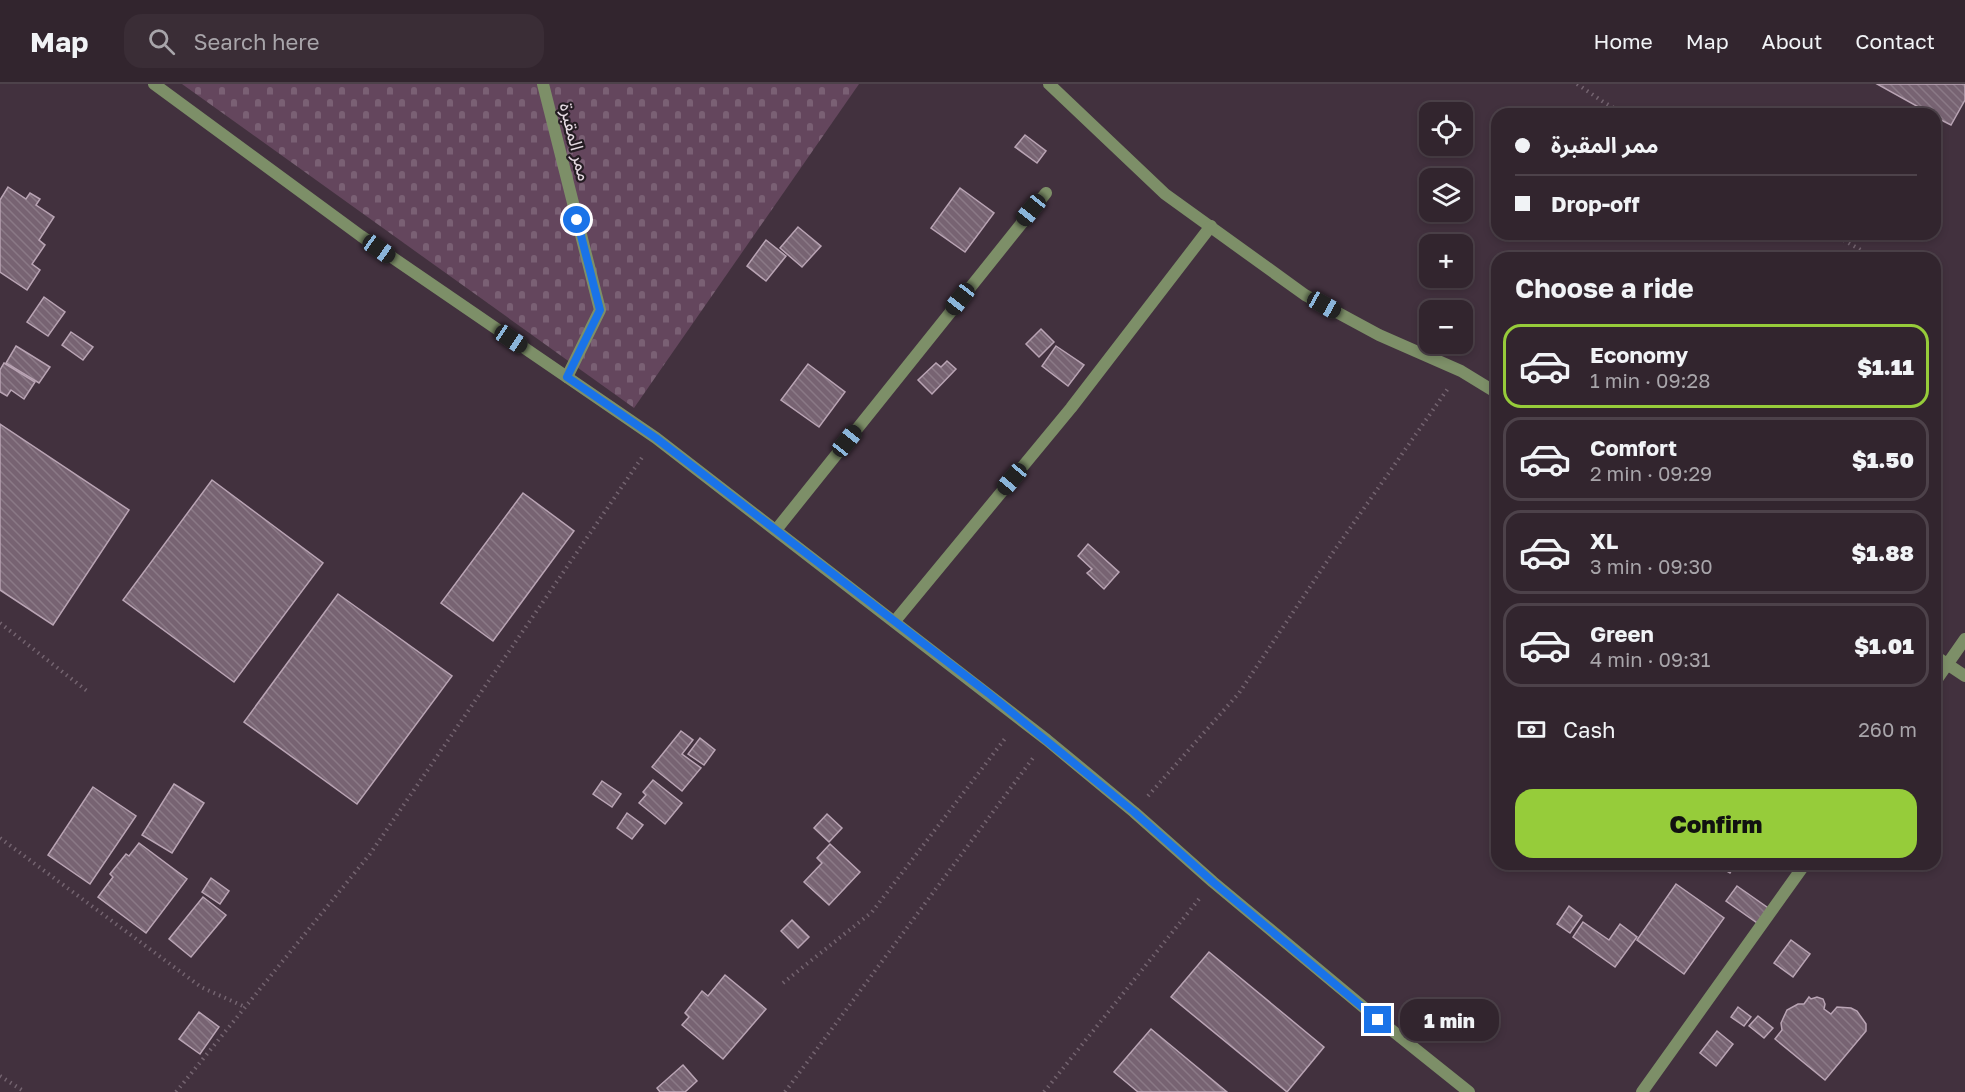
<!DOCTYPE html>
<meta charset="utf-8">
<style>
:root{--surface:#32252e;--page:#3a2d36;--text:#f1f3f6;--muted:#a8a5aa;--line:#4d424a;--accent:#96cc3a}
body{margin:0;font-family:"Golos Text","Noto Sans Arabic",sans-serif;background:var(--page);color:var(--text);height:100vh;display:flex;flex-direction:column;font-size:22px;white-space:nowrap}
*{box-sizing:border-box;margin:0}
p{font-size:20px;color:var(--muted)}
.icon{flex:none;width:33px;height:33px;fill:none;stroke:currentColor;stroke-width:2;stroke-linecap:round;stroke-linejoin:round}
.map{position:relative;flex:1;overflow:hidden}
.sheet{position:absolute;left:1491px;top:168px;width:450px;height:618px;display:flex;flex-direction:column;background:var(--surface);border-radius:18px;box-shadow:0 3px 9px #0003,0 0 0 2px var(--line)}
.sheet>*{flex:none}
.hud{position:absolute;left:1491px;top:24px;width:450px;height:132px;border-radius:18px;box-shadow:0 3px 9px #0003,0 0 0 2px var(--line);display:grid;align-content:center;height:132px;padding:0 24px;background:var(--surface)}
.buttons{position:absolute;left:1419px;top:18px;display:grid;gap:12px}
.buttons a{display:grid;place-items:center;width:54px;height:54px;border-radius:12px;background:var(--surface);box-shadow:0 3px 9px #0003,0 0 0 2px var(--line);font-size:30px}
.end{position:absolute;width:27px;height:27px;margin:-14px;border:8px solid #1a73e8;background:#fff;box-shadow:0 0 0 3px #fff}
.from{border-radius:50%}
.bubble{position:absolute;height:42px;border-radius:18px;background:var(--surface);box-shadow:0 3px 9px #0003,0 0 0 2px var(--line);font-size:20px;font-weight:800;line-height:42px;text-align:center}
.car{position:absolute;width:18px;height:36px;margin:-18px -9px;border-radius:8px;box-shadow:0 0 4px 2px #0007;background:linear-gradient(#222 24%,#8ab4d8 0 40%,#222 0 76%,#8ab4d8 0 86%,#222 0)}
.hud b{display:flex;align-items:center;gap:21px;height:57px;font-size:22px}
.hud b+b{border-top:2px solid var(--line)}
.hud i{width:15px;height:15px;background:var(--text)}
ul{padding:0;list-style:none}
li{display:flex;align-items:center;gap:18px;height:84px;margin:0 12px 9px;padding:0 12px;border:3px solid var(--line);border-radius:18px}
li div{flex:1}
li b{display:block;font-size:22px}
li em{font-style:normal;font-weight:800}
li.active{border-color:var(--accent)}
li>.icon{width:54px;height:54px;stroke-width:1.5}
h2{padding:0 24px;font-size:27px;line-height:72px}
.pay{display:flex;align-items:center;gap:15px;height:66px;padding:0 24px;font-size:22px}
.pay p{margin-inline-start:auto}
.action{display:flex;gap:12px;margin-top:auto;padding:12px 24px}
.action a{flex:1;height:69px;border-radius:18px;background:var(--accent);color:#111;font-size:24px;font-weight:800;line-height:69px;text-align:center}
header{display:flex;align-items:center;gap:36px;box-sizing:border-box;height:84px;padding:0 30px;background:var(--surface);border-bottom:2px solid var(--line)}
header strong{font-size:28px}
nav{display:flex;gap:33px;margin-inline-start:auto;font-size:21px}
.search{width:420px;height:54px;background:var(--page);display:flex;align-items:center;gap:15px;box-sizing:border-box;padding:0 21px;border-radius:18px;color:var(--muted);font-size:22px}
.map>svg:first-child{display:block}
.cemetery{fill:url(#cemetery-stones)}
.building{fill:url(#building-back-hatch);stroke:#b9a4b4;stroke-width:1.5}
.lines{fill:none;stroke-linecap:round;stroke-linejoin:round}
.path{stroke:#746470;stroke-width:4;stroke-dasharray:1.5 4.5;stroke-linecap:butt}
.lane{stroke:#7d8f68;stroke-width:12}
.street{stroke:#7d8f68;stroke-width:12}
.route{stroke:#1a73e8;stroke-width:8}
.labels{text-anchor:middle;stroke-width:4.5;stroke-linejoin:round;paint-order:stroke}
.street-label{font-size:18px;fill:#e5dae2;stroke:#241c22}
</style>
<header>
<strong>Map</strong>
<div class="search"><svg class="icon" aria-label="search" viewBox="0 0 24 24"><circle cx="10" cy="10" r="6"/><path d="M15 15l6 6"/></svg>Search here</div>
<nav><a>Home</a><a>Map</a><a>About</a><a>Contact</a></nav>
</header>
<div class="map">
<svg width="1965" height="1008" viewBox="0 0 1965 1008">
<defs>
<pattern id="cemetery-stones" width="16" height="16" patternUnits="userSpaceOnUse" patternTransform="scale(1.5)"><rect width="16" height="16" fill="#64465d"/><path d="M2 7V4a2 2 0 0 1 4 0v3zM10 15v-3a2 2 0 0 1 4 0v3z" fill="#7a6074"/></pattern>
<pattern id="building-back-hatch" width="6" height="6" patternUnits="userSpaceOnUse" patternTransform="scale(1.5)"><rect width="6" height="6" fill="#776372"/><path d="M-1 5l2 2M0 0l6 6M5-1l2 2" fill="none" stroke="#8a7986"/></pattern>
</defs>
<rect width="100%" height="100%" fill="#42313e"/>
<polygon class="cemetery" points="182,0 859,0 634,324"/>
<g class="building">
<polygon points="1877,0 1965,0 1965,16 1951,41 1935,33 1935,30 1931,30"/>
<polygon points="1025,51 1046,67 1037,79 1015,63"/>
<polygon points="8,103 26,115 30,109 40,115 36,121 54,133 39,156 45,161 32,180 40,186 27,206 0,188 0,116"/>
<polygon points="960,104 994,129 965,168 931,144"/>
<polygon points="798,143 821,162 802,183 780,164"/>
<polygon points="766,156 786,172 766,197 747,182"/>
<polygon points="44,213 65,228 48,252 27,238"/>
<polygon points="1041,245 1054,258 1039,273 1026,260"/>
<polygon points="71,248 93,263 83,276 62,261"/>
<polygon points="16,262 50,283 39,299 6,279"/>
<polygon points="1056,262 1084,281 1068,302 1042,282"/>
<polygon points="947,277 956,285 932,310 918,296 936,279 941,283"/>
<polygon points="4,279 35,298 24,315 11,306 7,312 0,308 0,286"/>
<polygon points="808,280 845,308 819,343 781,316"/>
<polygon points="0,340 129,426 53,541 0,506"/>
<polygon points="212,396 323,479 234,598 123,516"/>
<polygon points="523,409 574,447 493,557 441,519"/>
<polygon points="1088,460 1119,488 1104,505 1087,489 1092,485 1078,472"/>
<polygon points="338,510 452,592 357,720 244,638"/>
<polygon points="681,647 693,656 682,670 701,684 682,707 652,683"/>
<polygon points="700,654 715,666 704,681 688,670"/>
<polygon points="653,696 682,719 665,740 639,719 646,711 643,708"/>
<polygon points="602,697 621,710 612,723 593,710"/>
<polygon points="174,700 204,719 172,769 142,751"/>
<polygon points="93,703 136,732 90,800 48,771"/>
<polygon points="627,729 643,741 632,755 617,744"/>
<polygon points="827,730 842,744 829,758 814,744"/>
<polygon points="139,759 187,795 146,849 98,813 113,793 110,790 126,770 129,772"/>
<polygon points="830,760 860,788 829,821 804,798 822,779 817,774"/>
<polygon points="1719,780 1735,780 1730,789 1718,782"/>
<polygon points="211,794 229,807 220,820 202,808"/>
<polygon points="1676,800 1724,834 1684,890 1637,856"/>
<polygon points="1737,802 1771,826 1760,841 1726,817"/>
<polygon points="203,813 226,831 191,873 169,855"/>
<polygon points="1569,822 1582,832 1570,849 1557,840"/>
<polygon points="792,836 809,853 798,864 781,847"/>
<polygon points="1583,838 1609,856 1620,840 1637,853 1615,883 1573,853"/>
<polygon points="1791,856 1810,870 1793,893 1774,879"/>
<polygon points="1209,868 1324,963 1287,1008 1171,913"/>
<polygon points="725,891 766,925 723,975 682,941 689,933 685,929 702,907 708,912"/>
<polygon points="1809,913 1811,915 1817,913 1823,915 1825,920 1824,925 1831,930 1837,923 1851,924 1857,927 1866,940 1866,947 1825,996 1775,955 1782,946 1781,939 1787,926 1798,920 1804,920"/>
<polygon points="1738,923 1751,933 1744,942 1731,933"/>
<polygon points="199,928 219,943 200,970 179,955"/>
<polygon points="1758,932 1773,944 1764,954 1749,942"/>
<polygon points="1151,945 1227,1008 1138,1008 1114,988"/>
<polygon points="1717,947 1733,960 1716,982 1700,969"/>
<polygon points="683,981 697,997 685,1008 660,1008 657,1004"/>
</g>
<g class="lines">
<g class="path">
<polyline points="1577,0 1602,17 1624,30"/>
<polyline points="1833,150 1861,166"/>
<polyline points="0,539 87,607"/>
<polyline points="1148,712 1239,609 1334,467 1449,303"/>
<polyline points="0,754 201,903 245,923"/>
<polyline points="783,899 872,828 1007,652"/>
<polyline points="0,992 25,1008"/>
<polyline points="176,1008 370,770 643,372"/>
<polyline points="785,1008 1033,674"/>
<polyline points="1044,1008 1199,815"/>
</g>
<polyline class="lane" points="543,0 600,226 567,293"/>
<g class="street">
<polyline points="154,0 361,152 656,354 1047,656 1134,728 1213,798 1379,936 1469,1008"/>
<polyline points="1049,0 1165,110 1305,211 1379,251 1461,287 1497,309"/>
<polyline points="776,446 1046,109"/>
<polyline points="895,537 1071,324 1211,142"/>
<polyline points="1935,572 1965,592"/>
<polyline points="1935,598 1965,555"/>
<polyline points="1642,1008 1805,780"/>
</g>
</g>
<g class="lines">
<polyline class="route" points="577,136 600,226 567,293 656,354 988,609 1134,728 1213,798 1378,936"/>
</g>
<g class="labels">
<g class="street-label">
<text transform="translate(575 58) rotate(76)" y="6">ممر المقبرة</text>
</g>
</g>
</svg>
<div class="buttons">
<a><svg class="icon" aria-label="locate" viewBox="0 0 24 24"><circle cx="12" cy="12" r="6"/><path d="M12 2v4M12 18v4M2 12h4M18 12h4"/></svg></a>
<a><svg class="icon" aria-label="layers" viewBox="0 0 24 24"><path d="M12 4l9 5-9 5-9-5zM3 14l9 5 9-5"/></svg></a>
<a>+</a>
<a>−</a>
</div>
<i class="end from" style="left:577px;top:136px"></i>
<i class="end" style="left:1378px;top:936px"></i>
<div class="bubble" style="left:1400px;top:915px;width:99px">1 min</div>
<i class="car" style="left:1031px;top:126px;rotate:219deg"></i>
<i class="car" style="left:379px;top:165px;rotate:125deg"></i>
<i class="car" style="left:960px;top:215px;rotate:218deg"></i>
<i class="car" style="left:1324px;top:221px;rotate:119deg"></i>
<i class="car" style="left:511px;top:255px;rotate:124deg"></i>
<i class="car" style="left:847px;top:357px;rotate:39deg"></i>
<i class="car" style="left:1012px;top:395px;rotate:220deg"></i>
<div class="hud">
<b><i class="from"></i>ممر المقبرة</b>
<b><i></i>Drop-off</b>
</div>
<section class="sheet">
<h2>Choose a ride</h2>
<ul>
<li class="active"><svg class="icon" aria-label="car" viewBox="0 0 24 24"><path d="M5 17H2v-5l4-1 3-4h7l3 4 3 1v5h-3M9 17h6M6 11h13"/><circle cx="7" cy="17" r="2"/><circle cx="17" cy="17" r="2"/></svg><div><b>Economy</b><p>1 min · 09:28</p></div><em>$1.11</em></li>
<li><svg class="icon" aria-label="car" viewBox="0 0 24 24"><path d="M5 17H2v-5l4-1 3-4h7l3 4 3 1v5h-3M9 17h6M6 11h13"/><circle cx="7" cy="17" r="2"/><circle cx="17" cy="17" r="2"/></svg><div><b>Comfort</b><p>2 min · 09:29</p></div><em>$1.50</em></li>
<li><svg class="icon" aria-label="car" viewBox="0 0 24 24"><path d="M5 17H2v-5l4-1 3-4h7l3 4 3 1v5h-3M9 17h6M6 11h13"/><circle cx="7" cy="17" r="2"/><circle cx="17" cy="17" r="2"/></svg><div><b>XL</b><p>3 min · 09:30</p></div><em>$1.88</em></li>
<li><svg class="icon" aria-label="car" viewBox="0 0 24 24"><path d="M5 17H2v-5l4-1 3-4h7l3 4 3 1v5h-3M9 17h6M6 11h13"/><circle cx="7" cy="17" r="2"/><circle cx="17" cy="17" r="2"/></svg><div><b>Green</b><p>4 min · 09:31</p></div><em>$1.01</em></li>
</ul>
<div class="pay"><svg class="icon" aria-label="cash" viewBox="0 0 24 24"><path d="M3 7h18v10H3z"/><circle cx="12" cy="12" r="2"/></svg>Cash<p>260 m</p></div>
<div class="action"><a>Confirm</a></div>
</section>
</div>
